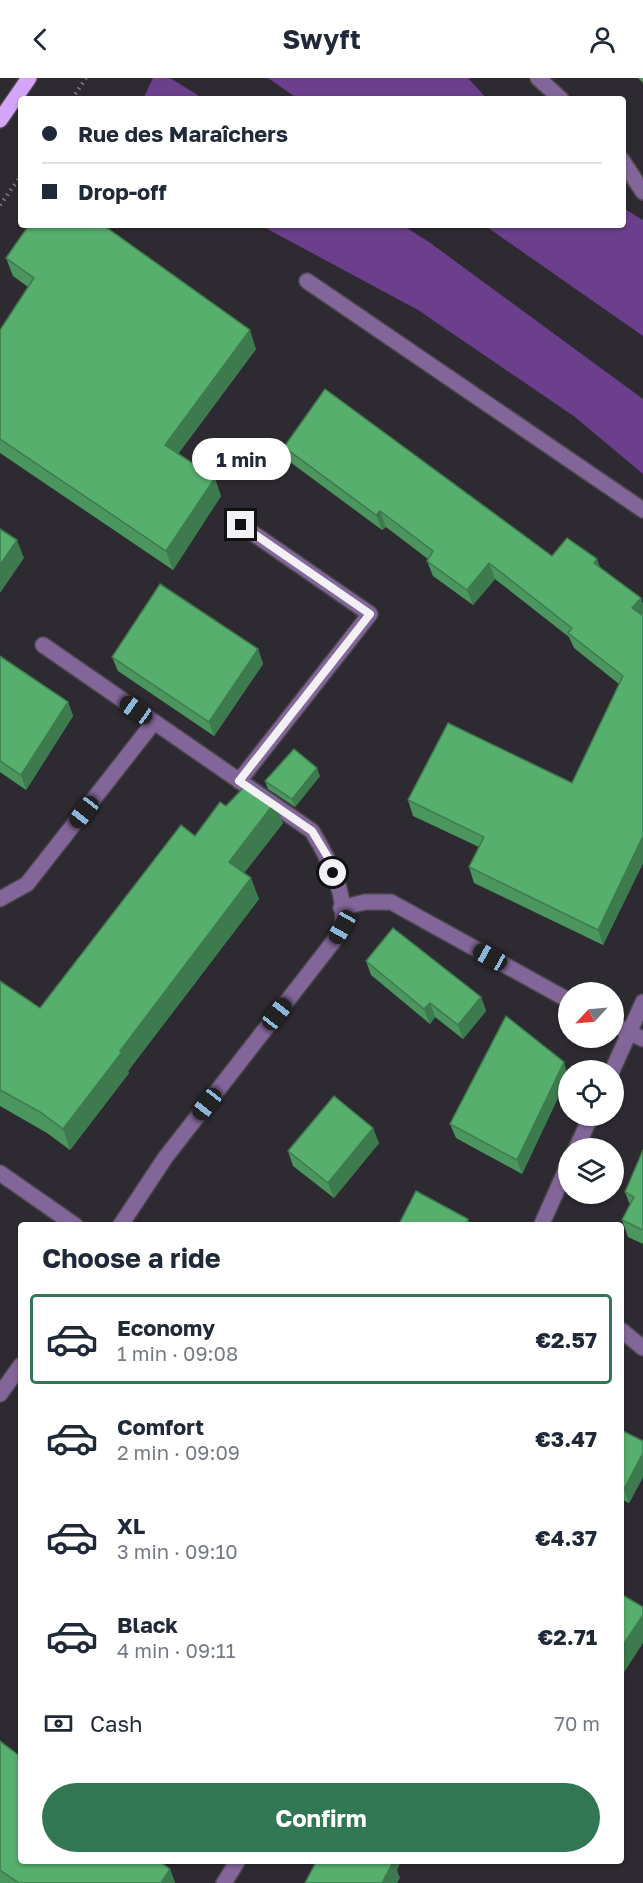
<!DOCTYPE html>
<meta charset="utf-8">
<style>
:root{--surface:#fff;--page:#f6f6f7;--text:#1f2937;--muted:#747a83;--line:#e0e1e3;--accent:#327754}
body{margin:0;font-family:"Golos Text",sans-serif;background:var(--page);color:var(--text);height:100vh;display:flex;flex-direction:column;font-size:22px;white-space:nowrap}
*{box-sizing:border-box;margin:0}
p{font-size:20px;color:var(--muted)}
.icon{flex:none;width:33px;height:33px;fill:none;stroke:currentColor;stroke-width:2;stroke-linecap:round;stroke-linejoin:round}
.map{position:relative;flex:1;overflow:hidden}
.panel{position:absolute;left:18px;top:1144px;width:606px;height:642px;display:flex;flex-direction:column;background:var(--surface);border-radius:6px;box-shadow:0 2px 4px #0004}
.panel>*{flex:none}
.hud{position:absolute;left:18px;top:18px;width:608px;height:132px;border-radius:6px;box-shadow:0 2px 4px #0004;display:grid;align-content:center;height:132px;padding:0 24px;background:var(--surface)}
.needle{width:39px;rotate:244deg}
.fabs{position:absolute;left:558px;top:904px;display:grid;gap:12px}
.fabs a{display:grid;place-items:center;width:66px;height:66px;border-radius:50%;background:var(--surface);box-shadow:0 2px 4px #0004;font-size:30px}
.end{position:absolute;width:27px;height:27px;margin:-14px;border:8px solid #f3f0f5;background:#111;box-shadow:0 0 0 3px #111}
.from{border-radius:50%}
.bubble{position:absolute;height:42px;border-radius:21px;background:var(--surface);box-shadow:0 2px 4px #0004;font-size:20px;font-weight:700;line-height:42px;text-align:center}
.car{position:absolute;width:18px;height:36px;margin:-18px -9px;border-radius:8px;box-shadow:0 0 4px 2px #0007;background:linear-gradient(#222 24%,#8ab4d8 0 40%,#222 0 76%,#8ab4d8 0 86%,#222 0)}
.hud b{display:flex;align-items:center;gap:21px;height:57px;font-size:22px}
.hud b+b{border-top:2px solid var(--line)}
.hud i{width:15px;height:15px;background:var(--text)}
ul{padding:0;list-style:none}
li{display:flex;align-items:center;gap:18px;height:90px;margin:0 12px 9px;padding:0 12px;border:3px solid transparent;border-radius:6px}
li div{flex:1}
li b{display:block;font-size:22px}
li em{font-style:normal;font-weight:700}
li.selected{border-color:var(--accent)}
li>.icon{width:54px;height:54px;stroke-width:1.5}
h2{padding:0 24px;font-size:27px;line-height:72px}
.pay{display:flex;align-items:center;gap:15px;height:66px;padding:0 24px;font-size:22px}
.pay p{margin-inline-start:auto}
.action{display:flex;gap:12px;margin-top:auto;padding:12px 24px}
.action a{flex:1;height:69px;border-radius:36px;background:var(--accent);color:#fff;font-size:24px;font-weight:700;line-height:69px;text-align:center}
header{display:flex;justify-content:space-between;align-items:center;height:78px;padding:0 24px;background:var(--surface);font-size:27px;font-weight:700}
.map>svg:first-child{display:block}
.forest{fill:#6c3f8c}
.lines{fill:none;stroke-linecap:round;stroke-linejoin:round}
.minor-casing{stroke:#4a464c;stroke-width:18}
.major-casing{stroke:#4a464c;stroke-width:18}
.path{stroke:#807c82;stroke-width:4;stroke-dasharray:1.5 4.5;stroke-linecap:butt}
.minor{stroke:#836699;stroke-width:15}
.major{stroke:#d4a4f9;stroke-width:15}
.wall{fill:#4b965f}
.shaded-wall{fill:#3d7a4d}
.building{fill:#57af6e;stroke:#3d7a4d;stroke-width:1.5}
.route{stroke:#f3f0f5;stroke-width:8}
</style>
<header><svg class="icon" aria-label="back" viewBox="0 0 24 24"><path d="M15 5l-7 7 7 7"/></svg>Swyft<svg class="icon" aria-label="person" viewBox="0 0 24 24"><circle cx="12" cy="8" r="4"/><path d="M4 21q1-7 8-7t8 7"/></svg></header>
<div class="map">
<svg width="643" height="1805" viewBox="0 0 643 1805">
<rect width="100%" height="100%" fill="#2e2a31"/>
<g class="forest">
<polygon points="153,0 170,0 204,21 143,21"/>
<polygon points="268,0 468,0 487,21 298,21"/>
<polygon points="623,130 643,142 643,258 484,147 622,147"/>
<polygon points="260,147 402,147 429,164 643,321 643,396 575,339 418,232"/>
</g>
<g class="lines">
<g class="minor-casing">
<g id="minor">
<polyline points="538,0 561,21"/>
<polyline points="622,82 643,114"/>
<polyline points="307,203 643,432"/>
<path d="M43,567L312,753C328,780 347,814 342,847C341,853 336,859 333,864L165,1080L120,1148"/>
<polyline points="239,703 370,536 241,447"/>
<polyline points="0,821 27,806 154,644"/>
<polyline points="341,830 365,824 391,824 568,922"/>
<polyline points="614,947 643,961"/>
<polyline points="612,993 643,924"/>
<polyline points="576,1071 591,1038"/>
<polyline points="0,1095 76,1148"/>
<polyline points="541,1148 568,1087"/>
<polyline points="621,1252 643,1270"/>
<polyline points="0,1316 21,1287"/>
<polyline points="224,1805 237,1784"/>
</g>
</g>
<g class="major-casing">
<polyline id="major" points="0,42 29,0"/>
</g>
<g class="path">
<polyline points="72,21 86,0"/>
<polyline points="0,127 21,98"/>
</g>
<use href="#minor" class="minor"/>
<use href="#major" class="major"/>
</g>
<g class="wall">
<polygon points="638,0 643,0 643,5"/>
<polygon points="6,180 256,271 178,376 221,418 173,492 0,375 0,252 28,209 13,198"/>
<polygon points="284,369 552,478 600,490 641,520 643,527 643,785 603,867 474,805 469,789 479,769 413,738 408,722 572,705 619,606 574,570 569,559 495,501 473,527 433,498 427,483 428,481 386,449 382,452 290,384"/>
<polygon points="258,571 263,586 214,658 118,593 112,579"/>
<polygon points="0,578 68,624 73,638 26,712 0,694"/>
<polygon points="320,698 295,729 268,711 265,703"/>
<polygon points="226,728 283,745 244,795 259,821 128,993 129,995 70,1072 47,1055 0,1028 0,903 40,930 195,758"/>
<polygon points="366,883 481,919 486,933 463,961 435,939 430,946 371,897"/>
<polygon points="568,998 522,1096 456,1060 450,1046"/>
<polygon points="379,1065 334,1120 293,1088 288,1073"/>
<polygon points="643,1072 643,1166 628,1159 622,1142 630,1127 625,1114"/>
<polygon points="621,1352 643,1363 643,1399 629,1425 621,1421"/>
<polygon points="0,1663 170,1791 175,1805 0,1805"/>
</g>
<g class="shaded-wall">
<polygon points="250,252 256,271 171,385 165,367"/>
<polygon points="215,400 221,418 173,492 166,473"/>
<polygon points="380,433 386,449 382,452 376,437"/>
<polygon points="17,462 24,480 0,515 0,487"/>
<polygon points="597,481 603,497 594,485"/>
<polygon points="489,485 495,501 473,527 467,512"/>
<polygon points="641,520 643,527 643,540 632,530"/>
<polygon points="258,571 263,586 214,658 209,644"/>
<polygon points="68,624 73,638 26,712 21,697"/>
<polygon points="317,690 320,698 295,729 292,721"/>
<polygon points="275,724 283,745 237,804 229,784"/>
<polygon points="643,758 643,785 603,867 598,852"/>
<polygon points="251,800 259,821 128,993 129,995 70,1072 63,1051 120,973"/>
<polygon points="481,919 486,933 463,961 458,947"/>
<polygon points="430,925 435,939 430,946 424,931"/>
<polygon points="564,984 568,999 522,1096 517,1082"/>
<polygon points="373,1050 379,1065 334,1120 328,1105"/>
<polygon points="468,1141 471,1148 465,1148"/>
<polygon points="643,1375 643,1399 629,1425 624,1411"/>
<polygon points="643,1537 643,1565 623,1596 621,1591 621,1570"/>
<polygon points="389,1784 401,1784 397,1792 400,1800 397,1805 382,1805"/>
<polygon points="170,1791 175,1805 161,1805"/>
</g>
<g class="building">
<polygon points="29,147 103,147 250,252 165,367 215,400 166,473 0,361 0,252 34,200 6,180"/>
<polygon points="325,311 552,478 567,460 597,481 594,485 641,520 632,530 643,538 643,758 598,852 469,789 484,759 408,722 448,645 572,705 623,598 568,555 572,550 489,485 467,512 427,483 433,473 380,433 376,437 284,369"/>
<polygon points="0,451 17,462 0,487"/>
<polygon points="160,506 258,571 209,644 112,579"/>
<polygon points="0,578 68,624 21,697 0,683"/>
<polygon points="294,671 317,690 292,721 265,703"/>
<polygon points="248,705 275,724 229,784 251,800 120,973 122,974 63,1051 40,1034 0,1012 0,903 40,930 181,747 195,758 220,724 226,728"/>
<polygon points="393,850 481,919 458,947 430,925 424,931 366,883"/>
<polygon points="506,938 564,984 517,1082 450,1046"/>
<polygon points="334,1018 373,1050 328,1105 288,1073"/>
<polygon points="643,1072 643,1152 622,1142 634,1119 625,1114"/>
<polygon points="416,1113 468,1141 465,1148 398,1148"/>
<polygon points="621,1352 643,1363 643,1375 624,1411 621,1409"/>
<polygon points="621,1516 643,1529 643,1537 621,1570"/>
<polygon points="0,1663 21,1679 21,1784 160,1784 170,1791 161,1805 19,1805 0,1792"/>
<polygon points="316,1784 393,1784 382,1805 305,1805"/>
</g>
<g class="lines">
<polyline class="route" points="241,447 370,536 239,703 312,753 329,781 333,795"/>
</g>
</svg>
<div class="fabs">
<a><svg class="needle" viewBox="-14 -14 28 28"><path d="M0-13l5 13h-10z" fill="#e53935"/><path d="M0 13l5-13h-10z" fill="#747a83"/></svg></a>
<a><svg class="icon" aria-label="locate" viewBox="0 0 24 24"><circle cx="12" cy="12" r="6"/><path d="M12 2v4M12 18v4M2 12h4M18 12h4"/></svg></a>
<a><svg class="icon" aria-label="layers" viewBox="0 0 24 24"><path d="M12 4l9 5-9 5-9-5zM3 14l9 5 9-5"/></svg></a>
</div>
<i class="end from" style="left:333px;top:795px"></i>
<i class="end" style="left:241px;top:447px"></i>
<div class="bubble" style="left:192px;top:360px;width:99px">1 min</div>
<i class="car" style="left:136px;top:632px;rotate:305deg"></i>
<i class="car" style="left:84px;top:734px;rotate:218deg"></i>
<i class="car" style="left:342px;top:849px;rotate:209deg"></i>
<i class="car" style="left:490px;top:879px;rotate:299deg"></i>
<i class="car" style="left:277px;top:936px;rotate:38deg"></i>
<i class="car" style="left:207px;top:1026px;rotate:218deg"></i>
<div class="hud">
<b><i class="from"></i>Rue des Maraîchers</b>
<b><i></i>Drop-off</b>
</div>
<section class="panel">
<h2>Choose a ride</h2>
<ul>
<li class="selected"><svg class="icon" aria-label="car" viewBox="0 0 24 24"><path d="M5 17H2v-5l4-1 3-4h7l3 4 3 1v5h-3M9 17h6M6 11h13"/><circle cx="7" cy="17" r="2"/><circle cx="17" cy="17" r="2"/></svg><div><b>Economy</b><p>1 min · 09:08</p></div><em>€2.57</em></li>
<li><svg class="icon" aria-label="car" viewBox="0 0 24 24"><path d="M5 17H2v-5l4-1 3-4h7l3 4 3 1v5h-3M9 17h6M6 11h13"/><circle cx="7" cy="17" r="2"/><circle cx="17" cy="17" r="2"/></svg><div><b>Comfort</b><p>2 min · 09:09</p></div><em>€3.47</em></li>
<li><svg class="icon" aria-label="car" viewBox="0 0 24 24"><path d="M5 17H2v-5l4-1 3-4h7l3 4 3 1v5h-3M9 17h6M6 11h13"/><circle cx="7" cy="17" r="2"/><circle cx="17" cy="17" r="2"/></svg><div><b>XL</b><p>3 min · 09:10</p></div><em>€4.37</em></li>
<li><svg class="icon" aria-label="car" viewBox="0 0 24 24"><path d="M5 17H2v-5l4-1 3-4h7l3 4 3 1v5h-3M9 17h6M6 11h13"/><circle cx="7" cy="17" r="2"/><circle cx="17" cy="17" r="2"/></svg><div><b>Black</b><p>4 min · 09:11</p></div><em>€2.71</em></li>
</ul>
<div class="pay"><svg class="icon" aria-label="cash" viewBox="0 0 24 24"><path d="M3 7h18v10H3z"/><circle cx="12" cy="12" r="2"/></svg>Cash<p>70 m</p></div>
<div class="action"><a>Confirm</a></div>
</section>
</div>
